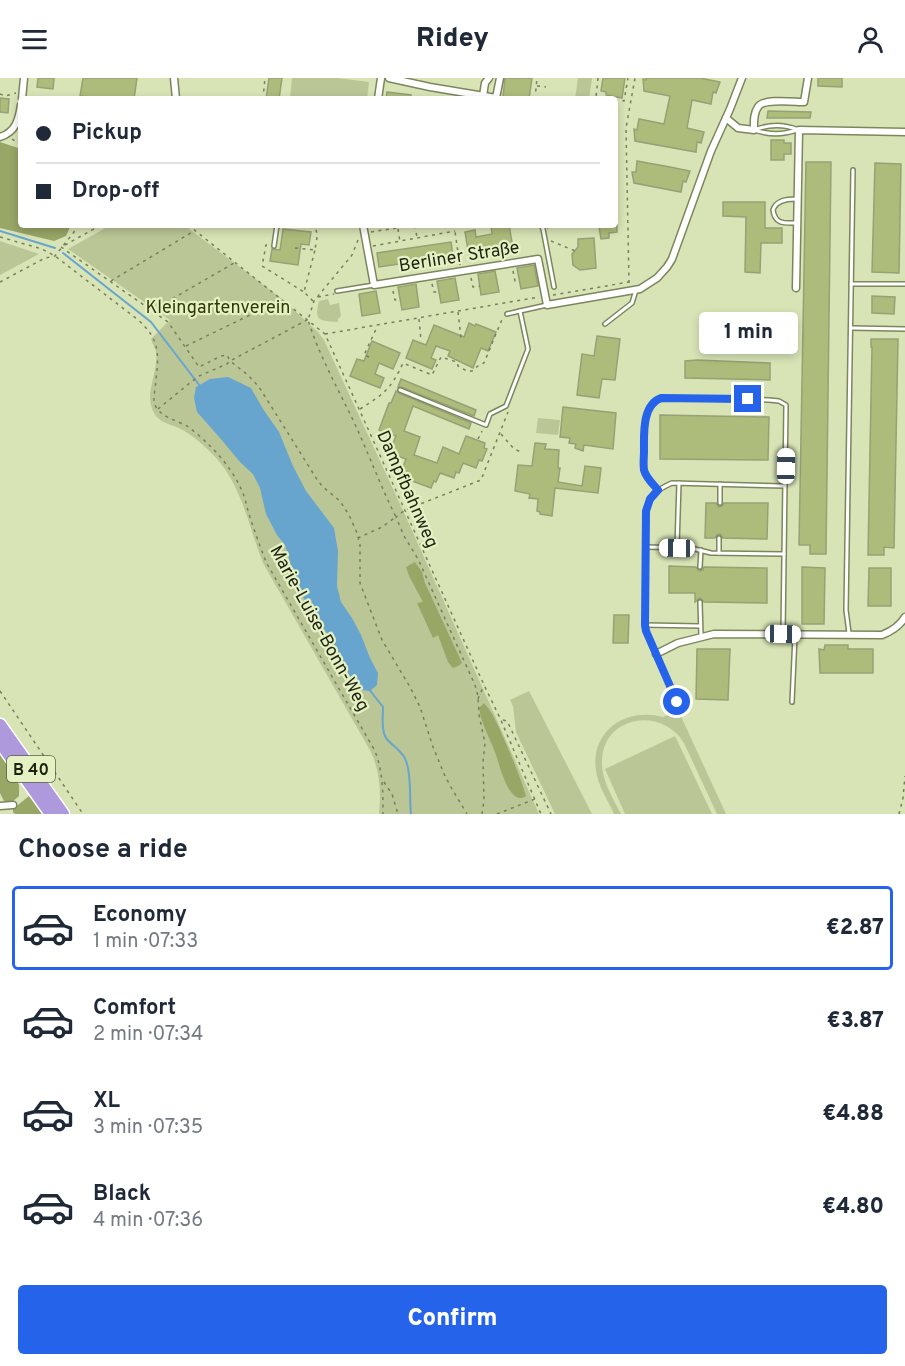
<!DOCTYPE html>
<meta charset="utf-8">
<style>
:root{--surface:#fff;--page:#f6f6f7;--text:#1f2937;--muted:#747a83;--line:#e0e1e3;--accent:#2563eb}
body{margin:0;font-family:Overpass,sans-serif;background:var(--page);color:var(--text);height:100vh;display:flex;flex-direction:column;font-size:22px;white-space:nowrap}
*{box-sizing:border-box;margin:0}
p{font-size:20px;color:var(--muted)}
.icon{flex:none;width:33px;height:33px;fill:none;stroke:currentColor;stroke-width:2;stroke-linecap:round;stroke-linejoin:round}
.map{position:relative;height:736px;overflow:hidden}
.details{display:flex;flex-direction:column;background:var(--surface);flex:1}
.details>*{flex:none}
.banner{position:absolute;left:18px;top:18px;width:600px;height:132px;border-radius:6px;box-shadow:0 3px 9px #0003;display:grid;align-content:center;height:132px;padding:0 18px;background:var(--surface)}
.end{position:absolute;width:27px;height:27px;margin:-14px;border:8px solid #2563eb;background:#fff;box-shadow:0 0 0 3px #fff}
.from{border-radius:50%}
.bubble{position:absolute;height:42px;border-radius:6px;background:var(--surface);box-shadow:0 3px 9px #0003;font-size:20px;font-weight:800;line-height:42px;text-align:center}
.car{position:absolute;width:18px;height:36px;margin:-18px -9px;border-radius:8px;box-shadow:0 0 4px 2px #0007;background:linear-gradient(#fff 24%,#345 0 40%,#fff 0 76%,#345 0 86%,#fff 0)}
.banner b{display:flex;align-items:center;gap:21px;height:57px;font-size:22px}
.banner b+b{border-top:2px solid var(--line)}
.banner i{width:15px;height:15px;background:var(--text)}
ul{padding:0;list-style:none}
li{display:flex;align-items:center;gap:18px;height:84px;margin:0 12px 9px;padding:0 6px;border:3px solid transparent;border-radius:6px}
li div{flex:1}
li b{display:block;font-size:22px}
li em{font-style:normal;font-weight:800}
li.selected{border-color:var(--accent)}
li>.icon{width:54px;height:54px;stroke-width:1.5}
h2{padding:0 18px;font-size:27px;line-height:72px}
.action{display:flex;gap:12px;margin-top:auto;padding:12px 18px}
.action a{flex:1;height:69px;border-radius:6px;background:var(--accent);color:#fff;font-size:24px;font-weight:800;line-height:69px;text-align:center}
header{display:flex;justify-content:space-between;align-items:center;height:78px;padding:0 18px;background:var(--surface);font-size:27px;font-weight:800}
.map>svg:first-child{display:block}
.green{fill:#bac696}
.forest{fill:#98a666}
.water{fill:#67a5cf}
.lines{fill:none;stroke-linecap:round;stroke-linejoin:round}
.stream{stroke:#67a5cf;stroke-width:2}
.building{fill:#adbc7b;stroke:#96a175;stroke-width:1.5}
.lane-casing{stroke:#7c865c;stroke-width:6}
.street-casing{stroke:#7c865c;stroke-width:9}
.highway-casing{stroke:#fff;stroke-width:15}
.path{stroke:#777f5f;stroke-width:1.5;stroke-dasharray:3 4.5;stroke-linecap:butt}
.lane{stroke:#fff;stroke-width:3}
.street{stroke:#fff;stroke-width:6}
.highway{stroke:#af99dd;stroke-width:12}
.route{stroke:#2563eb;stroke-width:8}
.labels{text-anchor:middle;stroke-width:4.5;stroke-linejoin:round;paint-order:stroke}
.shield{fill:#e5f1c3;stroke:#5a6146;stroke-width:1.5}
.shield-label{font-size:16px;font-weight:bold;fill:#1f2311}
.street-label{font-size:18px;fill:#1f2311;stroke:#e5f1c3}
.park-label{font-size:18px;fill:#313906;stroke:#e5f1c3}
</style>
<header><svg class="icon" aria-label="menu" viewBox="0 0 24 24"><path d="M4 6h16M4 12h16M4 18h16"/></svg>Ridey<svg class="icon" aria-label="person" viewBox="0 0 24 24"><circle cx="12" cy="8" r="4"/><path d="M4 21q1-7 8-7t8 7"/></svg></header>
<div class="map">
<svg width="905" height="736" viewBox="0 0 905 736">
<rect width="100%" height="100%" fill="#d8e4b6"/>
<g class="green">
<polygon points="292,0 337,0 369,4 367,21 290,21"/>
<polygon points="578,0 592,0 589,21 579,19 578,21 575,21"/>
<path d="M111,147H184L282,221L318,254L324,262L406,439L539,736H379C381,714 380,694 371,674L263,485C249,450 243,411 217,381C209,372 197,361 186,354C175,346 159,347 153,333C144,314 159,294 156,274C155,270 152,265 151,261L170,242L68,171Z"/>
<polygon points="0,163 39,176 0,197"/>
<path d="M328,221L330,227L339,225L341,238L338,241V244C319,243 314,243 319,223Z"/>
<polygon points="538,340 560,342 558,357 536,355"/>
<polygon points="529,613 592,736 555,736 516,654 513,628 510,622"/>
<path d="M678,632L726,736H717L684,665C661,628 603,638 602,683C601,702 613,720 621,736H614C608,722 598,708 596,693C590,652 627,629 663,639Z"/>
<polygon points="675,658 712,736 625,736 605,691"/>
</g>
<g class="forest">
<polygon points="0,64 21,71 21,147 71,147 66,158 54,163 0,150"/>
<polygon points="415,484 422,494 425,505 462,585 458,588 453,590 448,584 438,557 433,560 417,525 423,524 409,498 406,489"/>
<path d="M484,625C495,637 500,653 507,668C514,684 521,701 526,718C509,730 499,685 495,674C489,658 482,648 479,630Z"/>
<polygon points="0,674 19,707 19,718 11,725 4,723 0,715"/>
<polygon points="29,718 39,728 45,736 15,736 13,734 13,731"/>
</g>
<polygon class="water" points="228,299 251,310 263,331 279,354 293,388 306,413 334,450 338,473 337,508 341,524 352,540 361,557 370,580 378,595 377,607 370,613 362,612 354,606 332,563 299,513 285,467 277,457 266,436 260,410 253,396 240,384 220,360 197,334 194,320 196,309 210,301"/>
<g class="lines">
<g class="stream">
<polyline points="0,153 55,170"/>
<polyline points="63,175 151,244 200,308"/>
<path d="M368,610L383,629C383,638 381,649 385,658C389,667 403,672 406,683C412,698 409,719 411,736"/>
</g>
</g>
<g class="building">
<polygon points="38,0 54,0 53,11 37,9"/>
<polygon points="83,0 137,0 134,21 106,21 80,18"/>
<polygon points="269,0 282,0 279,21 266,21"/>
<polygon points="505,0 532,0 529,21 503,19"/>
<polygon points="603,0 625,0 622,20 606,17 606,14 601,13"/>
<polygon points="646,0 700,0 720,4 716,15 713,14 711,26 692,22 687,50 704,54 701,65 697,64 696,74 635,63 634,51 637,52 639,41 664,46 670,18 644,13 643,1 646,2"/>
<polygon points="818,0 842,0 842,9 818,8"/>
<polygon points="387,14 411,17 411,21 386,21"/>
<polygon points="0,20 9,21 8,35 0,34"/>
<polygon points="768,33 811,34 810,40 767,40"/>
<polygon points="771,62 784,62 784,65 791,65 791,76 784,76 784,82 771,82"/>
<polygon points="637,83 670,89 690,93 686,104 683,103 681,114 634,105 632,94 636,94"/>
<polygon points="806,84 831,84 826,476 810,476 810,467 799,467"/>
<polygon points="875,85 901,86 899,195 872,194"/>
<polygon points="723,124 765,124 765,150 782,150 782,165 761,165 760,195 745,194 746,139 723,138"/>
<polygon points="491,147 509,147 513,170 469,178 465,154 475,152 476,159 492,156"/>
<polygon points="607,147 617,147 617,154 609,155 609,160 601,161 599,149 607,148"/>
<polygon points="283,151 311,154 309,167 301,166 298,187 270,183 272,171 280,172"/>
<polygon points="594,160 596,190 580,192 573,187 572,176 578,169 578,161"/>
<polygon points="451,164 453,178 379,189 377,175"/>
<polygon points="534,187 538,208 521,211 517,190"/>
<polygon points="495,193 499,214 481,217 478,196"/>
<polygon points="455,200 459,222 441,225 437,203"/>
<polygon points="416,206 419,229 402,232 398,209"/>
<polygon points="376,213 380,235 362,238 359,216"/>
<polygon points="872,218 895,219 894,236 872,235"/>
<polygon points="469,245 475,248 476,246 496,254 488,273 481,270 473,290 448,278 450,273 436,268 431,280 436,282 432,291 406,280 413,262 426,267 434,247 464,259"/>
<polygon points="597,258 620,261 615,302 602,301 599,320 577,317 582,276 594,278"/>
<polygon points="871,261 898,261 894,470 884,469 884,477 868,477 872,269 871,269"/>
<polygon points="372,263 400,275 393,291 379,285 375,296 384,300 380,310 350,298 357,281 364,283"/>
<polygon points="697,282 770,285 770,302 685,300 685,283"/>
<polygon points="401,301 476,332 474,338 401,309 398,309"/>
<polygon points="396,313 399,315 471,345 469,351 413,328 404,353 420,359 414,377 437,385 443,369 459,376 466,358 485,365 484,370 487,371 482,383 479,382 476,390 463,385 459,395 456,394 454,400 440,395 436,404 434,403 431,410 399,398 406,381 389,375 396,358 379,352 389,325 391,325"/>
<polygon points="563,329 616,335 613,371 584,367 583,373 575,370 576,366 569,365 570,360 560,359"/>
<polygon points="660,337 769,339 768,382 660,381"/>
<polygon points="535,365 546,366 545,371 559,372 558,390 560,390 558,404 582,408 585,388 601,390 598,415 555,410 552,438 540,436 540,434 537,433 538,421 529,420 530,416 515,413 518,387 532,388"/>
<polygon points="706,425 716,425 719,429 722,428 724,425 768,425 767,461 723,460 720,456 717,457 715,460 705,460"/>
<polygon points="669,488 696,489 698,492 700,493 703,492 704,489 767,490 767,525 704,524 700,520 695,524 695,515 669,515"/>
<polygon points="802,489 825,490 824,546 802,546"/>
<polygon points="869,490 891,490 891,528 868,528"/>
<polygon points="614,537 629,537 628,565 613,565"/>
<polygon points="825,567 848,567 848,571 873,571 873,595 820,595 819,571 824,572"/>
<polygon points="697,571 730,571 728,622 696,621"/>
</g>
<g class="lines">
<g class="lane-casing">
<g id="lane">
<path d="M754,52C770,46 783,46 799,52"/>
<path d="M754,52C770,57 782,57 797,52"/>
<path d="M796,121C787,121 776,122 773,132C775,147 785,145 797,145"/>
<polyline points="541,147 543,151 554,209"/>
<polyline points="274,168 277,147"/>
<polyline points="851,206 905,206"/>
<polyline points="337,213 374,207"/>
<polyline points="507,236 520,233"/>
<polyline points="605,246 632,225 636,212"/>
<polyline points="851,250 905,251"/>
<polyline points="400,312 486,347 490,336 506,328 528,271 520,233 547,227"/>
<path d="M658,412C653,406 646,400 644,392C643,386 643,379 644,372C644,356 642,327 661,320L769,322L779,323L786,327L783,556"/>
<polyline points="720,425 720,406"/>
<polyline points="646,469 691,470 711,475 784,476"/>
<polyline points="677,469 679,405"/>
<polyline points="719,475 719,460"/>
<polyline points="700,489 701,472"/>
<polyline points="700,524 701,558"/>
<polyline points="645,547 700,548"/>
<polyline points="849,555 846,532 853,92"/>
<polyline points="792,624 795,558"/>
<path d="M681,633L646,553L645,547L646,433C649,418 658,411 672,405L785,408"/>
</g>
</g>
<g class="street-casing">
<g id="street">
<polyline points="174,0 176,21"/>
<polyline points="389,0 430,9 496,20 500,0"/>
<polyline points="483,18 485,5 489,0"/>
<polyline points="22,21 24,0"/>
<polyline points="378,21 381,0"/>
<path d="M726,40L738,50L754,52C754,45 753,36 758,29C763,20 794,24 804,24L808,0"/>
<path d="M0,59C16,54 19,41 21,27"/>
<polyline points="363,147 374,207 538,181 547,227 640,211 657,200 667,189 672,181 711,73 730,31 742,0"/>
<polyline points="796,210 799,52 905,54"/>
<path d="M656,576L678,565L714,556L882,557C892,553 900,548 905,539"/>
<polyline points="0,728 13,727"/>
</g>
</g>
<g class="highway-casing">
<g id="highway">
<polyline points="0,647 63,736"/>
<polyline points="0,664 51,736"/>
</g>
</g>
<g class="path">
<polyline points="598,0 596,19 609,21"/>
<polyline points="537,8 546,9"/>
<polyline points="0,16 5,18 16,15"/>
<polyline points="263,21 265,0"/>
<polyline points="535,21 537,0"/>
<polyline points="615,22 624,23 628,0"/>
<polyline points="12,61 21,67"/>
<polyline points="188,147 325,256 484,607 500,640 541,736"/>
<polyline points="454,147 460,188"/>
<polyline points="547,150 555,147"/>
<polyline points="398,151 400,164"/>
<polyline points="371,154 415,147 417,160"/>
<path d="M0,159L42,171L55,178L137,241C163,263 158,280 155,311C154,318 153,324 156,329C163,340 176,342 187,348C194,353 202,360 208,366C223,380 237,399 244,418C246,424 247,430 249,436C254,452 260,468 266,484L375,673C383,694 383,714 383,736"/>
<path d="M358,162L352,177L314,223L308,242C319,277 337,309 353,342C368,374 380,407 396,439L382,449L358,460"/>
<polyline points="551,163 575,173"/>
<polyline points="65,167 101,147"/>
<polyline points="267,167 266,167 262,188 304,214"/>
<polyline points="373,168 455,153"/>
<polyline points="61,169 168,244 199,289 221,278 227,277 230,283 307,242"/>
<path d="M295,170L315,172C316,162 321,152 310,147"/>
<polyline points="513,193 515,203 519,202"/>
<polyline points="471,200 473,209 480,208"/>
<polyline points="111,203 194,153"/>
<polyline points="0,204 45,180 55,178 74,154 77,147"/>
<polyline points="629,205 626,50 635,0"/>
<polyline points="432,206 434,214 439,214"/>
<polyline points="393,213 395,222 400,221"/>
<polyline points="553,217 629,204"/>
<polyline points="318,219 334,216"/>
<polyline points="313,223 304,214 315,172"/>
<polyline points="153,232 234,185"/>
<polyline points="458,234 461,260"/>
<polyline points="419,241 421,262"/>
<polyline points="325,256 539,219"/>
<polyline points="186,268 281,222"/>
<polyline points="369,279 364,277 377,249"/>
<polyline points="158,331 191,304 199,298 227,286 230,283 248,297 259,309 318,403 323,409 340,423 349,437 357,455 360,467 360,505 382,562 410,609 420,629 433,669 445,698 452,711 467,736"/>
<path d="M360,331C384,316 391,311 403,285L432,297L441,279L457,284L458,288L467,293H472L479,287L484,285L503,239"/>
<polyline points="501,356 514,371 521,374"/>
<polyline points="478,361 482,353"/>
<polyline points="0,613 83,736"/>
<polyline points="478,621 484,607"/>
<polyline points="503,642 507,643 510,649 551,736"/>
<polyline points="384,704 392,716 398,736"/>
<polyline points="482,736 484,722 483,684 485,665 479,637 478,618 475,607 418,481 404,458 396,439 405,432 481,402 508,334"/>
<polyline points="497,736 535,721"/>
<polyline points="899,736 903,720 905,698"/>
</g>
<use href="#lane" class="lane"/>
<use href="#street" class="street"/>
<use href="#highway" class="highway"/>
</g>
<g class="lines">
<path class="route" d="M677,624L646,553L645,547L646,433L650,421L658,412C653,406 646,400 644,392C643,386 644,379 644,372C644,356 642,327 661,320L748,321"/>
</g>
<g class="labels">
<rect class="shield" x="7" y="678" width="48" height="26" rx="4.5"/>
<g class="shield-label">
<text x="31" y="697">B 40</text>
</g>
<g class="street-label">
<text transform="translate(459 178) rotate(-9)" y="6">Berliner Straße</text>
<text transform="translate(408 411) rotate(66)" y="6">Dampfbahnweg</text>
<text transform="translate(320 550) rotate(61)" y="6">Marie-Luise-Bonn-Weg</text>
</g>
<g class="park-label">
<text x="218" y="235">Kleingartenverein</text>
</g>
</g>
</svg>
<i class="end from" style="left:677px;top:624px"></i>
<i class="end" style="left:748px;top:321px"></i>
<div class="bubble" style="left:699px;top:234px;width:99px">1 min</div>
<i class="car" style="left:786px;top:388px;rotate:1deg"></i>
<i class="car" style="left:677px;top:470px;rotate:271deg"></i>
<i class="car" style="left:783px;top:556px;rotate:91deg"></i>
<div class="banner">
<b><i class="from"></i>Pickup</b>
<b><i></i>Drop-off</b>
</div>
</div>
<section class="details">
<h2>Choose a ride</h2>
<ul>
<li class="selected"><svg class="icon" aria-label="car" viewBox="0 0 24 24"><path d="M5 17H2v-5l4-1 3-4h7l3 4 3 1v5h-3M9 17h6M6 11h13"/><circle cx="7" cy="17" r="2"/><circle cx="17" cy="17" r="2"/></svg><div><b>Economy</b><p>1 min · 07:33</p></div><em>€2.87</em></li>
<li><svg class="icon" aria-label="car" viewBox="0 0 24 24"><path d="M5 17H2v-5l4-1 3-4h7l3 4 3 1v5h-3M9 17h6M6 11h13"/><circle cx="7" cy="17" r="2"/><circle cx="17" cy="17" r="2"/></svg><div><b>Comfort</b><p>2 min · 07:34</p></div><em>€3.87</em></li>
<li><svg class="icon" aria-label="car" viewBox="0 0 24 24"><path d="M5 17H2v-5l4-1 3-4h7l3 4 3 1v5h-3M9 17h6M6 11h13"/><circle cx="7" cy="17" r="2"/><circle cx="17" cy="17" r="2"/></svg><div><b>XL</b><p>3 min · 07:35</p></div><em>€4.88</em></li>
<li><svg class="icon" aria-label="car" viewBox="0 0 24 24"><path d="M5 17H2v-5l4-1 3-4h7l3 4 3 1v5h-3M9 17h6M6 11h13"/><circle cx="7" cy="17" r="2"/><circle cx="17" cy="17" r="2"/></svg><div><b>Black</b><p>4 min · 07:36</p></div><em>€4.80</em></li>
</ul>
<div class="action"><a>Confirm</a></div>
</section>
